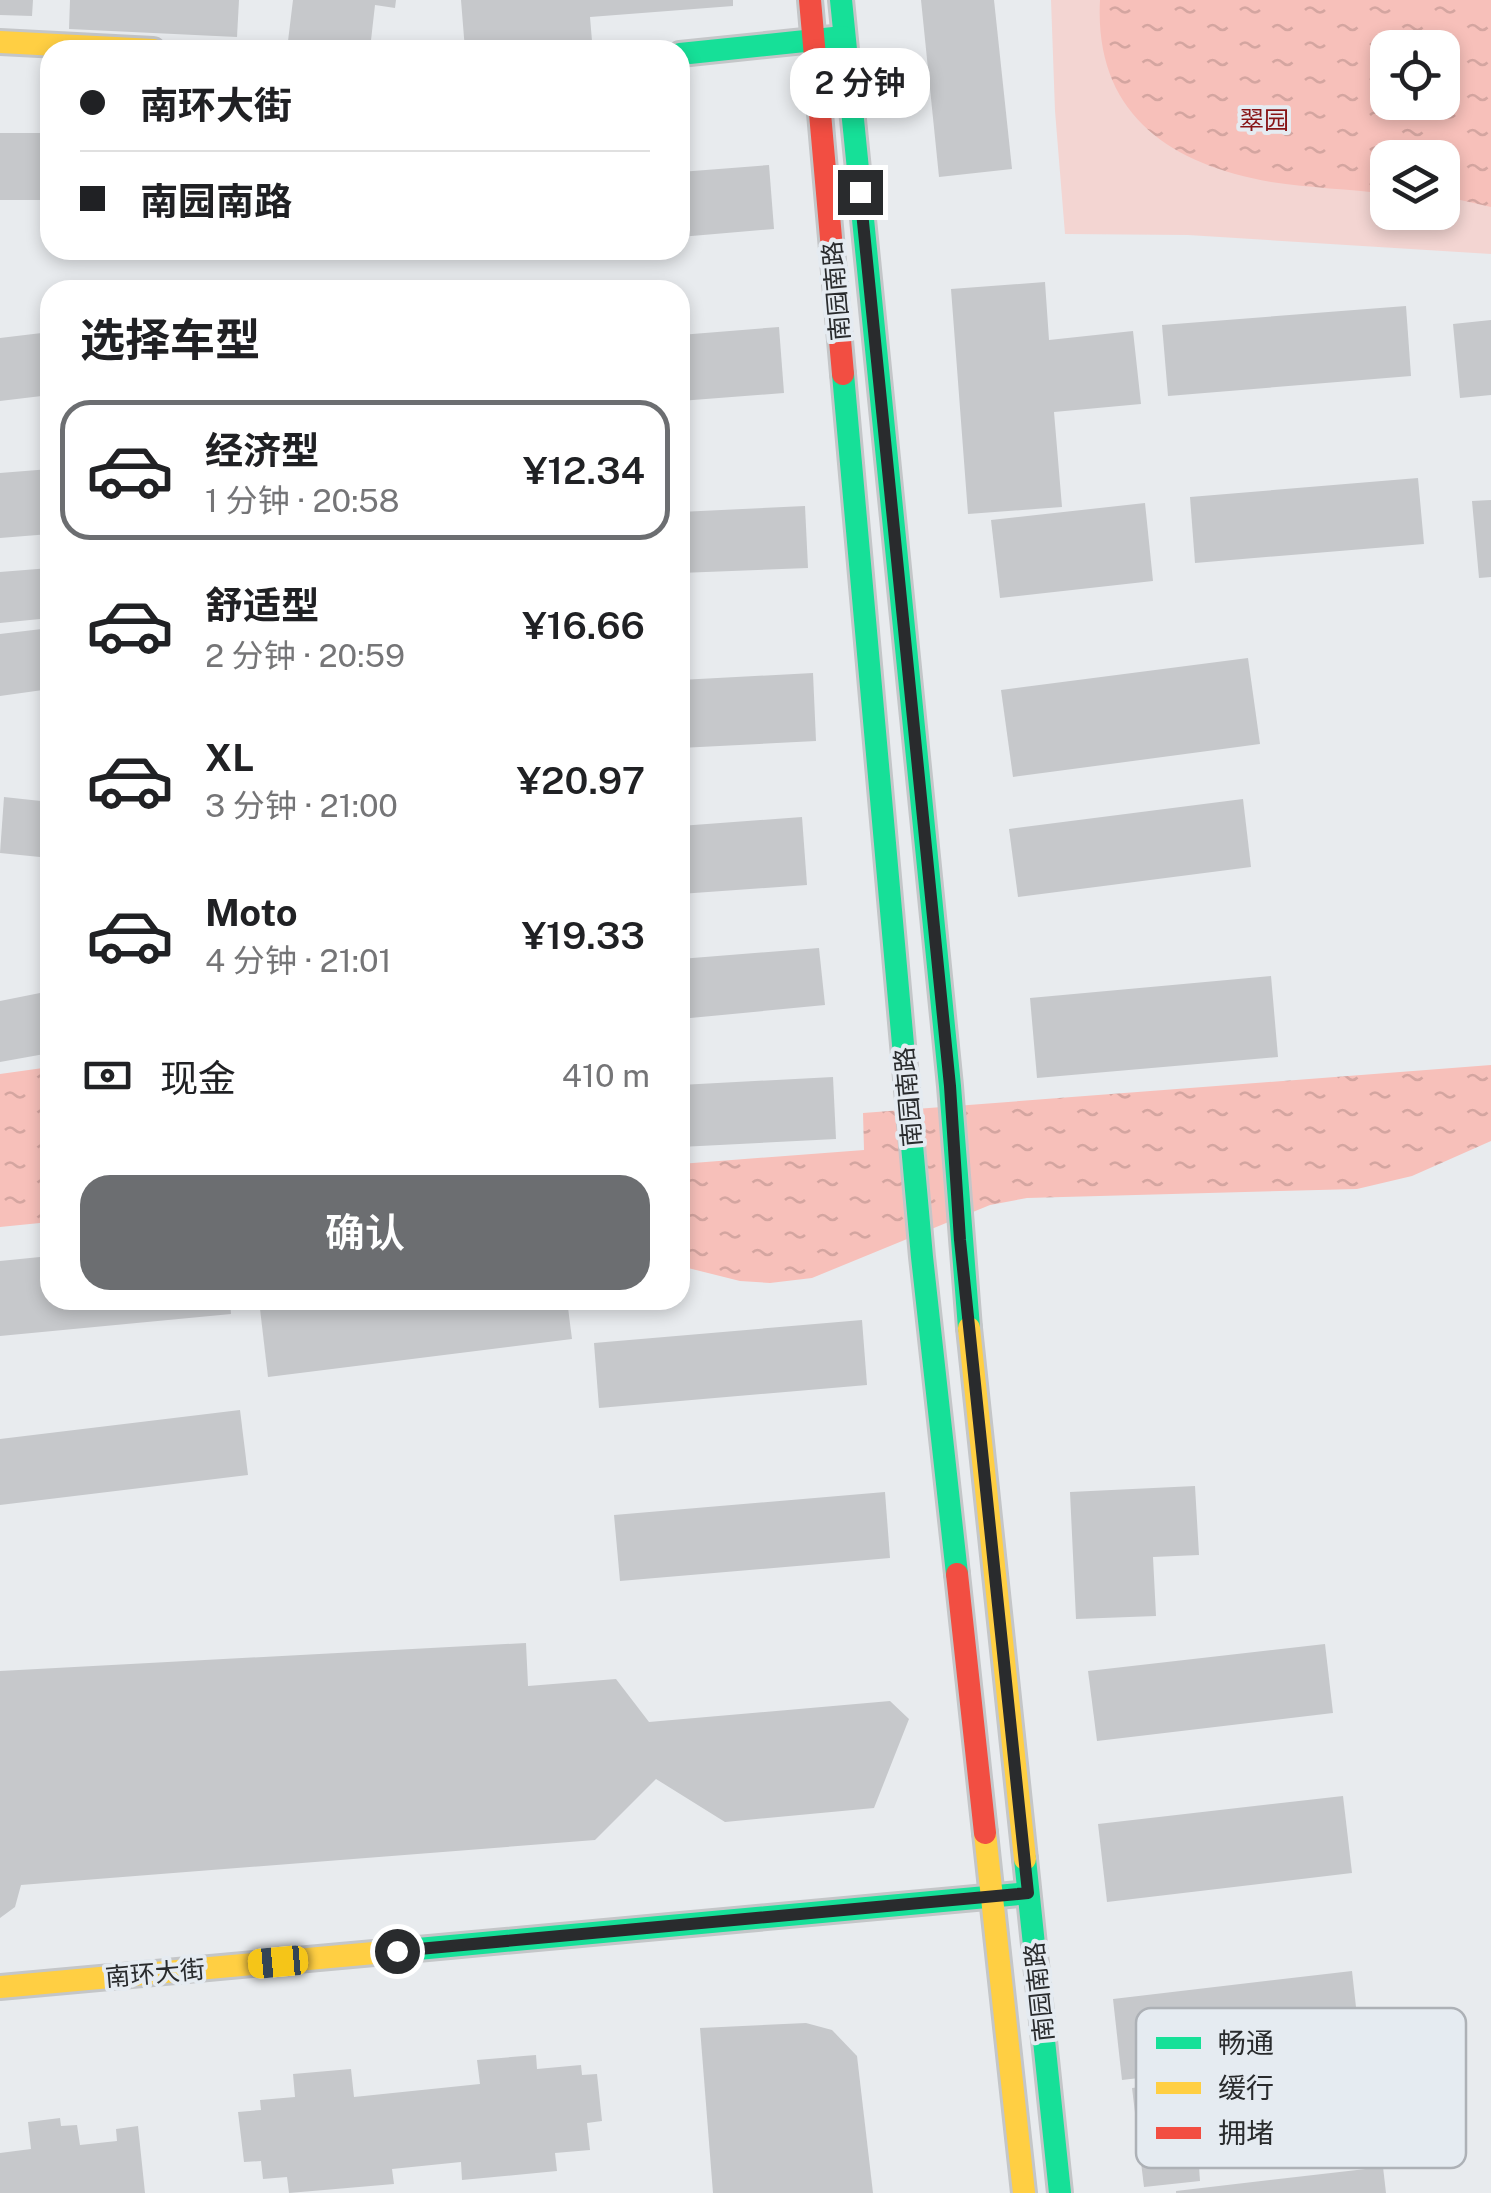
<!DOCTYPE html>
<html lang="zh">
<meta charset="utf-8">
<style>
:root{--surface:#fff;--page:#f2f2f2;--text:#202124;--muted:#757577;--line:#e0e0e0;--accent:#6c6e71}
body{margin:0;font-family:"Public Sans","Noto Sans SC",sans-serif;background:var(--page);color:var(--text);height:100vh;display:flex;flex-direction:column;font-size:38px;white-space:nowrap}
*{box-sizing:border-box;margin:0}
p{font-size:32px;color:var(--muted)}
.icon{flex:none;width:55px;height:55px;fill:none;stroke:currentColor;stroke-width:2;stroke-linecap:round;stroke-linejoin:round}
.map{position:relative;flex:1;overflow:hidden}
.panel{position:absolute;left:40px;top:280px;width:650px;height:1030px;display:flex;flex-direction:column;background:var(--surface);border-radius:30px;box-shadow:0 5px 15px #0003}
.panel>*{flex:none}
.hud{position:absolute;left:40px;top:40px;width:650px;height:220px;border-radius:30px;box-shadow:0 5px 15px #0003;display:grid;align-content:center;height:220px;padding:0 40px;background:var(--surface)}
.buttons{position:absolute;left:1370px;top:30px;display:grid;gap:20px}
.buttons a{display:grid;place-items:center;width:90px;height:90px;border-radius:20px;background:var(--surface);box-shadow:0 5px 15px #0003;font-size:50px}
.end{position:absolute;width:45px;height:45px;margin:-22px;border:12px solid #292b2d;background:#fff;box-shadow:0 0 0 5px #fff}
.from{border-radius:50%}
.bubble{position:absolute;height:70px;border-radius:30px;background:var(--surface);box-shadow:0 5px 15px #0003;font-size:32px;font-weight:600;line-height:70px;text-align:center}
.car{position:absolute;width:30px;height:60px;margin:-30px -15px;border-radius:12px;box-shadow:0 0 8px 2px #0007;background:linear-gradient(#f5c518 24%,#345 0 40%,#f5c518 0 76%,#345 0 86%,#f5c518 0)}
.hud b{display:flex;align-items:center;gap:35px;height:95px;font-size:38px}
.hud b+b{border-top:2px solid var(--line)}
.hud i{width:25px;height:25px;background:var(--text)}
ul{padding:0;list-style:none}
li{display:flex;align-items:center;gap:30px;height:140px;margin:0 20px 15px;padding:0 20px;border:5px solid transparent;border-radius:30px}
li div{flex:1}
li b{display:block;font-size:38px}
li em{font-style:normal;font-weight:600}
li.active{border-color:var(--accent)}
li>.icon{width:90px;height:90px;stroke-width:1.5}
h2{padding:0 40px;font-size:45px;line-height:120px}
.pay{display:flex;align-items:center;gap:25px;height:110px;padding:0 40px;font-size:38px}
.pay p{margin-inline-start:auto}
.primary-button{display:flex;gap:20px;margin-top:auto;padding:20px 40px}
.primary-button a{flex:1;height:115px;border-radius:30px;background:var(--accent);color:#fff;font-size:40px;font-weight:600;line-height:115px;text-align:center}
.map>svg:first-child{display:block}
.green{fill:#f3d5d2;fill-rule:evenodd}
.water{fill:url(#water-ripples);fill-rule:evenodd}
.building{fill:#c6c8cb}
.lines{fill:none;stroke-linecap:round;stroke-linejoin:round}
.fast-casing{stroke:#c4c6c8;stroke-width:28}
.slow-casing{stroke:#c4c6c8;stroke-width:28}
.jam-casing{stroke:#c4c6c8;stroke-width:28}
.fast{stroke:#16e098;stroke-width:22}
.slow{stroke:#ffcf43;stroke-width:22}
.jam{stroke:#f24e42;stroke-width:22}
.route{stroke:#292b2d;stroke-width:12}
.labels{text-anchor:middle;stroke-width:8;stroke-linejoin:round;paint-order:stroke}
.park-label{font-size:25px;fill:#871315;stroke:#e5ebf1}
.street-label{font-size:25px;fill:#292b2d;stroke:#e5ebf1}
.key{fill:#e5ebf1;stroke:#adb1b6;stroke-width:2.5}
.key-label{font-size:28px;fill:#292b2d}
</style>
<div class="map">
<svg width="1491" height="2193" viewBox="0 0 1491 2193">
<defs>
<pattern id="water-ripples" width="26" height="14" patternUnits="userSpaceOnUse" patternTransform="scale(2.5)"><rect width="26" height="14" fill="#f7c0ba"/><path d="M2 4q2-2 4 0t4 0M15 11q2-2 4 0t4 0" fill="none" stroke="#d4a5a0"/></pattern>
</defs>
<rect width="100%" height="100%" fill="#e8ebee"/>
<path class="green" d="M1051,0H1491V254L1188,235L1065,234L1055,111ZM1388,48H1442V102H1388ZM1388,158H1442V212H1388Z"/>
<g class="water">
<path d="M1100,0H1491V207L1443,196L1442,158H1388L1387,194C1349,189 1310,188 1271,182C1168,164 1094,113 1100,0ZM1388,48H1442V102H1388Z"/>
<polygon points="1491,1065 1491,1141 1412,1176 1357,1189 1027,1198 990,1205 812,1278 770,1283 740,1281 680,1266 680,1164 864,1150 863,1113"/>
<polygon points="50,1067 50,1222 0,1227 0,1074"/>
</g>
<g class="building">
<polygon points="0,0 33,0 32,16 0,15"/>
<polygon points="70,0 239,0 237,37 69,29"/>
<polygon points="293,0 396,0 395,8 375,5 370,49 288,41"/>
<polygon points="461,0 733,0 733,6 590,17 592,41 465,50"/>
<polygon points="921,0 994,0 1012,169 939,177"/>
<rect x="0" y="133" width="50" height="67"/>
<polygon points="769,165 774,229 680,237 680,172"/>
<polygon points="1045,282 1049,340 1133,331 1141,404 1054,412 1062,507 968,514 951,289"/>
<polygon points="1406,306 1411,376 1168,396 1162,325"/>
<polygon points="1491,320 1491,395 1460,398 1453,324"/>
<polygon points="779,327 784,393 680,401 680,335"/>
<polygon points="50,332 50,395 0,401 0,338"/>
<polygon points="50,469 50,534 0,538 0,473"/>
<polygon points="1418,478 1424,544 1195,563 1190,497"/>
<polygon points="1491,500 1491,577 1479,578 1472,501"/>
<polygon points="1145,503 1153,581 1000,598 991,520"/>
<polygon points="805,506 808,568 680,573 680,512"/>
<polygon points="50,568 50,618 0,623 0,572"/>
<polygon points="50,628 50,689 0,696 0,634"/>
<polygon points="1248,658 1260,744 1013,777 1001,690"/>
<polygon points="813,673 816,741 680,748 680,680"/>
<polygon points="4,797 50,802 50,858 0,853"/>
<polygon points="1243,799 1251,867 1018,897 1009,829"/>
<polygon points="802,817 807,885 680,894 680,826"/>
<polygon points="819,948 825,1005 680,1019 680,959"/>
<polygon points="1271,976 1278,1057 1037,1078 1030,998"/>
<polygon points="50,991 50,1053 0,1062 0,1001"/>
<polygon points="833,1077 836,1139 680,1147 680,1085"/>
<polygon points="50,1256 50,1300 230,1300 231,1314 0,1336 0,1261"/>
<polygon points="329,1300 567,1300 572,1339 268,1377 260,1309"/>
<polygon points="862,1320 867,1385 599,1408 594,1343"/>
<polygon points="240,1410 248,1475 0,1505 0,1439"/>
<polygon points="1195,1486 1199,1555 1153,1557 1156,1616 1076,1619 1070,1492"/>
<polygon points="885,1492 890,1558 620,1581 614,1515"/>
<polygon points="526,1643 528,1686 616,1679 649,1722 890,1701 909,1719 874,1808 725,1822 656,1779 595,1840 21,1885 15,1907 0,1918 0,1671"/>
<polygon points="1325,1644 1333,1713 1097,1741 1088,1671"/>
<polygon points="1343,1796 1352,1873 1107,1902 1098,1824"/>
<polygon points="1352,1971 1361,2052 1122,2080 1113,1999"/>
<polygon points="806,2023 832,2030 857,2056 873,2193 713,2193 700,2028"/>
<polygon points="536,2055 537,2069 581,2065 582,2075 597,2074 602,2121 587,2123 590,2150 555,2153 557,2171 462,2180 461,2162 392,2169 394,2184 289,2193 287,2177 263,2179 261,2161 244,2162 238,2112 261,2110 260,2100 295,2097 293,2074 351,2069 354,2097 480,2084 477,2060"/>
<polygon points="1193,2081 1200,2181 1144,2187 1132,2088"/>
<polygon points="60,2118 61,2126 77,2125 80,2145 117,2141 116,2129 138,2126 145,2193 0,2193 0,2153 31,2149 28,2122"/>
<polygon points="1383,2167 1386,2193 1176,2193 1176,2191"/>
</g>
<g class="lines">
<g class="fast-casing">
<g id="fast">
<polyline points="841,0 950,1086 969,1328"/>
<polyline points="680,54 843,37"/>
<polyline points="843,374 922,1257 957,1574"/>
<polyline points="1025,1859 1060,2193"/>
<polyline points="385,1952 1019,1894"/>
</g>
</g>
<g class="slow-casing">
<g id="slow">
<polyline points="0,42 153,50"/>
<polyline points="969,1328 1025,1859"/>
<polyline points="985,1833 1024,2193"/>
<polyline points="0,1987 385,1952"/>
</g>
</g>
<g class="jam-casing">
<g id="jam">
<polyline points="810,0 843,374"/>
<polyline points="957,1574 985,1833"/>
</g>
</g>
<use href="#fast" class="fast"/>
<use href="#slow" class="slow"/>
<use href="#jam" class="jam"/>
</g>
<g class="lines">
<polyline class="route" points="397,1951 1028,1893 960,1240 950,1086 860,192"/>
</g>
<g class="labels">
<g class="park-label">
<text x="1264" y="129">翠园</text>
</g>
<g class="street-label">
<text transform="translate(836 291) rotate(-95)" y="9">南园南路</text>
<text transform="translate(908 1097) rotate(-95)" y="9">南园南路</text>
<text transform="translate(155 1973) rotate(-5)" y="9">南环大街</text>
<text transform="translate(1039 1992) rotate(-96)" y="9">南园南路</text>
</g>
</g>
<rect x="1136" y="2008" width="330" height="160" rx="15" class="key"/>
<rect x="1156" y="2037" width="45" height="12" fill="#16e098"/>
<rect x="1156" y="2082" width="45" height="12" fill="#ffcf43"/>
<rect x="1156" y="2127" width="45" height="12" fill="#f24e42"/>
<g class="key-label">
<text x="1218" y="2053">畅通</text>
<text x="1218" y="2098">缓行</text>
<text x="1218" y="2143">拥堵</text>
</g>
</svg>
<div class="buttons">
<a><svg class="icon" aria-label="locate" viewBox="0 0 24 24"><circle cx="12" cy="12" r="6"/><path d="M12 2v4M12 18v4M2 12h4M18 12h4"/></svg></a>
<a><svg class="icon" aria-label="layers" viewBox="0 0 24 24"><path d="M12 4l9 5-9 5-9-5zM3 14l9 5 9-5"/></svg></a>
</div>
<i class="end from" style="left:397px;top:1951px"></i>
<i class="end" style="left:860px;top:192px"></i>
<div class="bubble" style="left:790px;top:48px;width:140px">2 分钟</div>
<i class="car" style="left:278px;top:1962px;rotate:265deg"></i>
<div class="hud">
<b><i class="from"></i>南环大街</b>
<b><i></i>南园南路</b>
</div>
<section class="panel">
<h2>选择车型</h2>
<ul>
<li class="active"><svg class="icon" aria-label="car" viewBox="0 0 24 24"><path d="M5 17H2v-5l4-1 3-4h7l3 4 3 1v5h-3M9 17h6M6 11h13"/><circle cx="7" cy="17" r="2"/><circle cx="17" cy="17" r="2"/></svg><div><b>经济型</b><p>1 分钟 · 20:58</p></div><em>¥12.34</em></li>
<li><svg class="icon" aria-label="car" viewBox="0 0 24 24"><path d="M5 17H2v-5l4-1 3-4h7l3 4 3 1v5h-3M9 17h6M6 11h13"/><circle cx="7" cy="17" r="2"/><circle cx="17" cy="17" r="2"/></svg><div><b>舒适型</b><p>2 分钟 · 20:59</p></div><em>¥16.66</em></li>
<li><svg class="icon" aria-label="car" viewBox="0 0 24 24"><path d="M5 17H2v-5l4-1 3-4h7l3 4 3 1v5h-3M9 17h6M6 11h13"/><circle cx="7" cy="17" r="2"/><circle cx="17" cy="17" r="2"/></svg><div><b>XL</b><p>3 分钟 · 21:00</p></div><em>¥20.97</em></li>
<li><svg class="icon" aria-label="car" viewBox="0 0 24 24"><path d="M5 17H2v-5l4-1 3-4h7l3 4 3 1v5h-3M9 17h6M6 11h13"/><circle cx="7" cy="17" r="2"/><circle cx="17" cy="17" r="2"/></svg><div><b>Moto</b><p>4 分钟 · 21:01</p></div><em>¥19.33</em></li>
</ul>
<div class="pay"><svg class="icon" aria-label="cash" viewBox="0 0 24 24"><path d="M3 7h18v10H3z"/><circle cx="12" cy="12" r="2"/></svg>现金<p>410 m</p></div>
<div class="primary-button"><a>确认</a></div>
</section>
</div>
